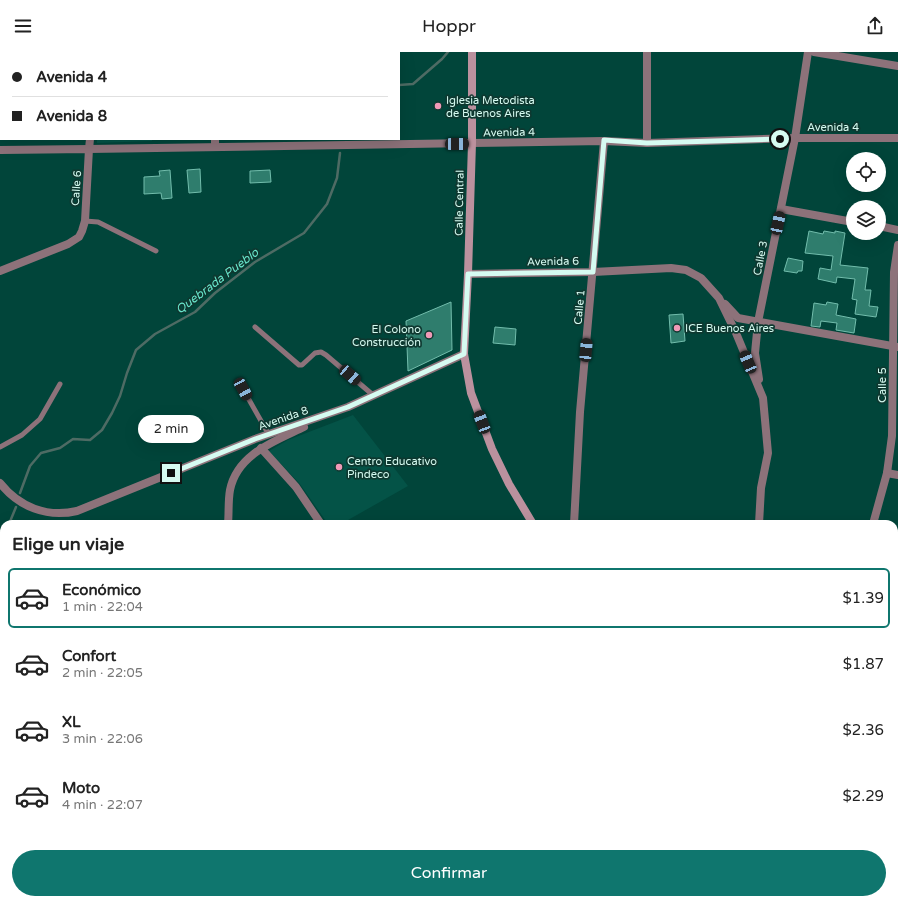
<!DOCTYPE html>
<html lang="es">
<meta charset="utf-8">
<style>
:root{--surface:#fff;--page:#f2f2f2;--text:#222;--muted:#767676;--line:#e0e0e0;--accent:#0f766e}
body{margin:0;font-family:"Varela Round",sans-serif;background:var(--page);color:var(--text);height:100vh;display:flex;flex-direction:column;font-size:15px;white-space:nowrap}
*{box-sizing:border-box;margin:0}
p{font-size:13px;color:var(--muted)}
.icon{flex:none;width:22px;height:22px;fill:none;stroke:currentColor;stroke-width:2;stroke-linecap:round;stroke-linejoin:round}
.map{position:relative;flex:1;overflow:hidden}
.panel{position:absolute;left:0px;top:468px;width:898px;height:384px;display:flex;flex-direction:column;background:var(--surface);border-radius:12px 12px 0 0;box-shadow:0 4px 16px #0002}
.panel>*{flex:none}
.banner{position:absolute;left:0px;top:0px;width:400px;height:88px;box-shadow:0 4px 16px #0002;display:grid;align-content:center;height:88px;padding:0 12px;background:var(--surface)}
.fabs{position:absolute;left:846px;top:100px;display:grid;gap:8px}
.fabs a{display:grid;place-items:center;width:40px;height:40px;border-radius:50%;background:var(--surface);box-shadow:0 4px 16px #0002;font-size:20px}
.end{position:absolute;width:18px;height:18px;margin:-9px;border:5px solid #d6fbf1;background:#111;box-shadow:0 0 0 2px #111}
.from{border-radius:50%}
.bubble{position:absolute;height:28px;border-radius:14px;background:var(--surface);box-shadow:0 4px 16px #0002;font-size:13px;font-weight:600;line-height:28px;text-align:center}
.car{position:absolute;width:12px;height:24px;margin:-12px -6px;border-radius:5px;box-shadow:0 0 3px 1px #0007;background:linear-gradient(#222 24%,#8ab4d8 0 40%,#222 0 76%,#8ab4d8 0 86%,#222 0)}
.banner b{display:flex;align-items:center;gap:14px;height:38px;font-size:15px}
.banner b+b{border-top:1px solid var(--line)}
.banner i{width:10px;height:10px;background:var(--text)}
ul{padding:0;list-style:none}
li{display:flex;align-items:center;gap:12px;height:60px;margin:0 8px 6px;padding:0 4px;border:2px solid transparent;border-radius:6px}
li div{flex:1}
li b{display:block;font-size:15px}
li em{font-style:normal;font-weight:600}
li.on{border-color:var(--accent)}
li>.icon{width:36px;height:36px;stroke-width:1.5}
h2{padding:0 12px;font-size:18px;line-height:48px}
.primary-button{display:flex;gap:8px;margin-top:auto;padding:8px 12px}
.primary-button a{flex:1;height:46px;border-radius:24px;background:var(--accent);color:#fff;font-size:16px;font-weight:600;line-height:46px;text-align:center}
header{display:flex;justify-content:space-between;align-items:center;height:52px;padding:0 12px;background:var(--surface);font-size:18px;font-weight:600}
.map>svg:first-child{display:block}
.built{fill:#045347}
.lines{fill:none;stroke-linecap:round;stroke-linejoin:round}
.stream{stroke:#4e6b64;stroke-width:2.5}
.building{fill:#2f7d6d;stroke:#72bdac}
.service{stroke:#8d727a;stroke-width:5}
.minor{stroke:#8d727a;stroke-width:8}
.tertiary{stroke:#8d727a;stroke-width:8}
.secondary{stroke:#bb919e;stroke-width:8}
.route{stroke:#d6fbf1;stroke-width:5}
.poi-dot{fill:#f09ab7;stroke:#0e3830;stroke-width:1.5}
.labels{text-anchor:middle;stroke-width:3.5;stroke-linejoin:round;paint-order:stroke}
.poi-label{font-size:11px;fill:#d6fbf1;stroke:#0e3830;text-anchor:start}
.street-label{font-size:11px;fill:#d6fbf1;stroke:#0e3830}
.water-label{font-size:12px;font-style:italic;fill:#69e6cc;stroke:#0e3830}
</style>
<header><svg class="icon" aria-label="menu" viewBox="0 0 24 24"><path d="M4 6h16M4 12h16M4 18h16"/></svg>Hoppr<svg class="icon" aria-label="share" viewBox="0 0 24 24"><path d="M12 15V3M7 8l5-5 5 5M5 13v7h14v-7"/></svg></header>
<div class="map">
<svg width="898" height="852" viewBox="0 0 898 852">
<rect width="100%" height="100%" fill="#01453a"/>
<g class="built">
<polygon points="97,87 152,87 152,89 97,91"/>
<polygon points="353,363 408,434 341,472 328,472 300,432 269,399 288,388"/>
</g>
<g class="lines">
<g class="stream">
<polyline points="399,33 413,32 442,7 448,0"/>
<polyline points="20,441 30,414 41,401 60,396 73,387 90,388 102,378 112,361 120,344 127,321 136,298 155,282 195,260 215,241 255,210 304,181 327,152 337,126 340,101"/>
<polyline points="9,472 16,455"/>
<polyline points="0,542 4,537"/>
<polyline points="341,852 342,848"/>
</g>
</g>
<g class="building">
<polygon points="200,117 201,140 189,141 187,118"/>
<polygon points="170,118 172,146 162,147 161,141 144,142 144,125 160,124 159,119"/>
<polygon points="270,118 271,130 250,131 250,119"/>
<polygon points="809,179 823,182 824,179 835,181 835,179 845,181 840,213 868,216 865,238 871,238 869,254 878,255 876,265 855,262 857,248 852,247 855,227 837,225 836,231 818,227 820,216 831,218 833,204 805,201"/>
<polygon points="788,206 803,209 802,219 798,219 797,221 784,219"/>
<polygon points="451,250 452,298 408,319 406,269"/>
<polygon points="827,250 838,252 836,263 856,267 854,281 836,278 837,271 821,269 820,275 811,274 814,251 826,253"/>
<polygon points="683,262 685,289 671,291 669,263"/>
<polygon points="495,275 516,277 515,293 493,291"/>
</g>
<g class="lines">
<g class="service">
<polyline points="85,169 98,170 156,199"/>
<polyline points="255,275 299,313 302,313 315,301 321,300 326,303 373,343"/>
<polyline points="243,337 269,383"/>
<polyline points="0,395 22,383 40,367 60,332"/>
<polyline points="790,849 816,852"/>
</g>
<g class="minor">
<polyline points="814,0 898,14"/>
<polyline points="216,1 216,0"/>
<polyline points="472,91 604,89 647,91 795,86 898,86"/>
<polyline points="647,91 647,0"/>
<polyline points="215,95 215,87"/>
<polyline points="0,98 89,97 85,169 82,179 79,185 68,192 0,219"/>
<polyline points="781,157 853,170"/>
<polyline points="879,174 898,178"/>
<polyline points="468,222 593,220 671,216 686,218 701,226 719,246 736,281 763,346 768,401 761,436 759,472"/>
<polyline points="725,252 738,266 898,295"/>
<polyline points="759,327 755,301 758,270 795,86 808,0"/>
<polyline points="261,396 296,435 321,472"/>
<polyline points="887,421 898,423"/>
<path d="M0,431C19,455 47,466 77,459L255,387L348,355L464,302"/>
<path d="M228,472C229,461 228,449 230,438C237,402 275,389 304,375"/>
<polyline points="574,472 580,360 604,89"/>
<polyline points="873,472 887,421 892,384 894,220 898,193"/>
<polyline points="894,699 898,699"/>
<polyline points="0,729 4,724"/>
<polyline points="894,815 898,816"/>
<polyline points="0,828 4,831"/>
<polyline points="431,852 458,848"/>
<polyline points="607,852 609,848"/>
<polyline points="790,852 790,848"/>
</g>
<g class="tertiary">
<polyline points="92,1 92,0"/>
<polyline points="90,87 89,97 472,91"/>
</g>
<g class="secondary">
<polyline points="472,0 472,91 468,222 464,302 471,341 492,397 509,432 533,472"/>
<polyline points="747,848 748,852"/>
</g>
</g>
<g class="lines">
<polyline class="route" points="171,421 255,387 348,355 464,302 468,222 593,220 604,88 647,91 780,87"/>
</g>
<g class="poi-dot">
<circle cx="438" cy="54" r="4"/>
<circle cx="677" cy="276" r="4"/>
<circle cx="429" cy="283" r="4"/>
<circle cx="339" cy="415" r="4"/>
</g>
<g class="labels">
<g class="poi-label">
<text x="446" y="52">Iglesia Metodista<tspan x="446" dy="13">de Buenos Aires</tspan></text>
<text x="685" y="280">ICE Buenos Aires</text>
<text x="421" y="281" text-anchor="end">El Colono<tspan x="421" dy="13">Construcción</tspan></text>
<text x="347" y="413">Centro Educativo<tspan x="347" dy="13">Pindeco</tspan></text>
</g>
<g class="street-label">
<text x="833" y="79">Avenida 4</text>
<text transform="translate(509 80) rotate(-1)" y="4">Avenida 4</text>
<text transform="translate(76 136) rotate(-86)" y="4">Calle 6</text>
<text transform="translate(459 151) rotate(-89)" y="4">Calle Central</text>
<text transform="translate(760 206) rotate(-79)" y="4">Calle 3</text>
<text transform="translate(553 209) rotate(-1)" y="4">Avenida 6</text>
<text transform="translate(579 255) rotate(-85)" y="4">Calle 1</text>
<text transform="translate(882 333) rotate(-90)" y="4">Calle 5</text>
<text transform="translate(283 366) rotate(-19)" y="4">Avenida 8</text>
</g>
<g class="water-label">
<text transform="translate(217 229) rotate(-37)" y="4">Quebrada Pueblo</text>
</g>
</g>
</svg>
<div class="fabs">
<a><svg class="icon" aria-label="locate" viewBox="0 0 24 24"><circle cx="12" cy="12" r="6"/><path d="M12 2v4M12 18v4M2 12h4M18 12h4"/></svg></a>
<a><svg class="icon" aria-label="layers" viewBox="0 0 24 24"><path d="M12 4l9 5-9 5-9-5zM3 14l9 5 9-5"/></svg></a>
</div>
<i class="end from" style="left:780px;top:87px"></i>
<i class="end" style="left:171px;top:421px"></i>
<div class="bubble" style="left:138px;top:363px;width:66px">2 min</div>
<i class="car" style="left:457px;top:92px;rotate:89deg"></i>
<i class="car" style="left:778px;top:171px;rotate:12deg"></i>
<i class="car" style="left:586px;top:298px;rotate:5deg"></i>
<i class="car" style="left:748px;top:310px;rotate:337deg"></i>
<i class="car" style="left:350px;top:323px;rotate:131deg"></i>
<i class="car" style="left:243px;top:337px;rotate:151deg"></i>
<i class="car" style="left:482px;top:370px;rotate:339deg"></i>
<div class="banner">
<b><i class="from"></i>Avenida 4</b>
<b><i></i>Avenida 8</b>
</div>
<section class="panel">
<h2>Elige un viaje</h2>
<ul>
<li class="on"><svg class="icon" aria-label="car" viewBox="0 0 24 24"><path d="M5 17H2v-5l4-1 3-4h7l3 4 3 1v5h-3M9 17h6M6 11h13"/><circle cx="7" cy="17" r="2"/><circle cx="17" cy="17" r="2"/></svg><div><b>Económico</b><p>1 min · 22:04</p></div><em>$1.39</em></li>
<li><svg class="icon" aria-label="car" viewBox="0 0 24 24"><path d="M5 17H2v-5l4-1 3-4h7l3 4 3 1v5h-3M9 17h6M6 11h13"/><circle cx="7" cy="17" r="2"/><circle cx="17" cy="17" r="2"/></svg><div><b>Confort</b><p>2 min · 22:05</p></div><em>$1.87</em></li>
<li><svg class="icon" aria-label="car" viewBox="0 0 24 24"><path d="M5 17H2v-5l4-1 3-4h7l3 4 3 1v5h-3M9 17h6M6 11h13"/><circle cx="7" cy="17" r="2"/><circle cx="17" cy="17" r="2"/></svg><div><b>XL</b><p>3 min · 22:06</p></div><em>$2.36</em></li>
<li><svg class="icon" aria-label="car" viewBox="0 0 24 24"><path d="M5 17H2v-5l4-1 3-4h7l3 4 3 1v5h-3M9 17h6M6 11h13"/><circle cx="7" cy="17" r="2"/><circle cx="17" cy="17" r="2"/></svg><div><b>Moto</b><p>4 min · 22:07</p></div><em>$2.29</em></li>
</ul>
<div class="primary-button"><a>Confirmar</a></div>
</section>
</div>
